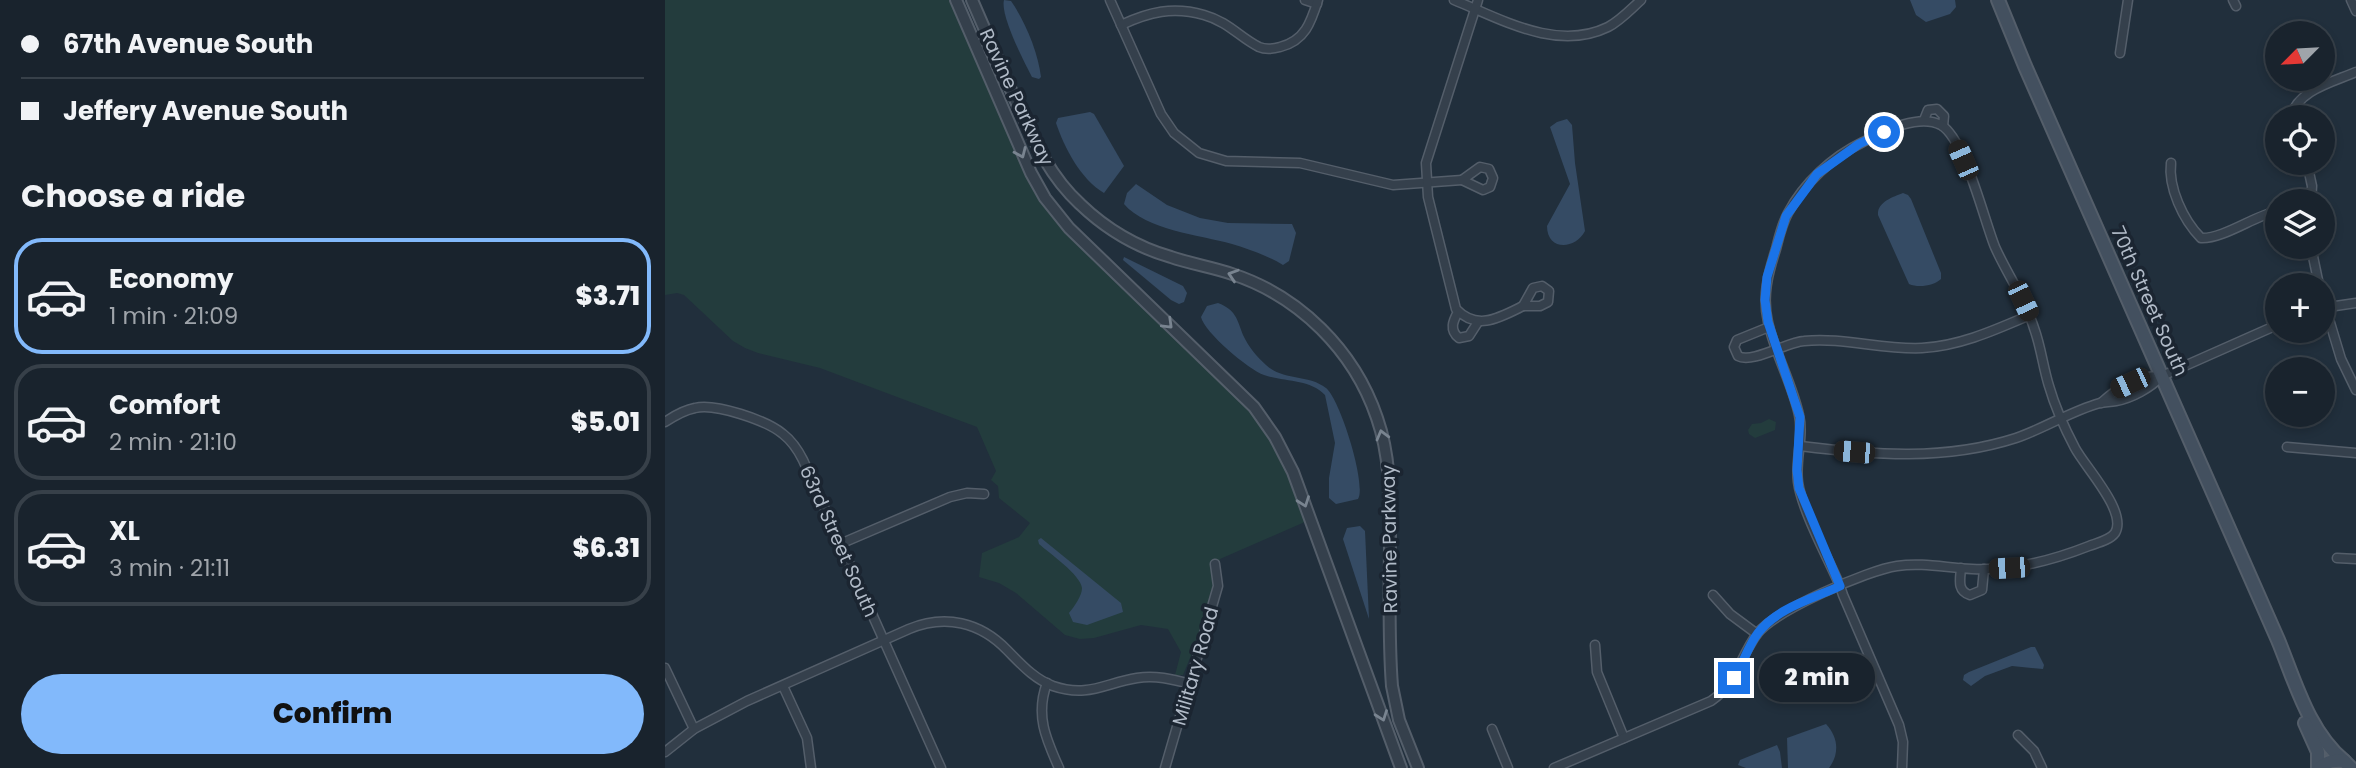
<!DOCTYPE html>
<meta charset="utf-8">
<style>
:root{--surface:#19232d;--page:#262f39;--text:#f1f3f6;--muted:#9fa4aa;--line:#374049;--accent:#82b9fb}
body{margin:0;font-family:Poppins,sans-serif;background:var(--page);color:var(--text);height:100vh;display:flex;flex-direction:column;font-size:26px;white-space:nowrap}
*{box-sizing:border-box;margin:0}
p{font-size:23px;color:var(--muted)}
.icon{flex:none;width:38px;height:38px;fill:none;stroke:currentColor;stroke-width:2;stroke-linecap:round;stroke-linejoin:round}
.map{position:relative;flex:1;overflow:hidden}
.drawer{display:flex;flex-direction:column;background:var(--surface);width:665px}
.drawer>*{flex:none}
.guide{display:grid;align-content:center;height:154px;padding:0 21px;background:var(--surface)}
.needle{width:46px;rotate:246deg}
.fabs{position:absolute;left:1600px;top:21px;display:grid;gap:14px}
.fabs a{display:grid;place-items:center;width:70px;height:70px;border-radius:50%;background:var(--surface);box-shadow:0 4px 10px #0003,0 0 0 2px var(--line);font-size:35px}
.end{position:absolute;width:32px;height:32px;margin:-16px;border:9px solid #1a73e8;background:#fff;box-shadow:0 0 0 4px #fff}
.from{border-radius:50%}
.bubble{position:absolute;height:49px;border-radius:24px;background:var(--surface);box-shadow:0 4px 10px #0003,0 0 0 2px var(--line);font-size:23px;font-weight:800;line-height:49px;text-align:center}
.car{position:absolute;width:21px;height:42px;margin:-21px -10px;border-radius:9px;box-shadow:0 0 5px 2px #0007;background:linear-gradient(#222 24%,#8ab4d8 0 40%,#222 0 76%,#8ab4d8 0 86%,#222 0)}
.guide b{display:flex;align-items:center;gap:24px;height:66px;font-size:26px}
.guide b+b{border-top:2px solid var(--line)}
.guide i{width:18px;height:18px;background:var(--text)}
ul{padding:0;list-style:none}
li{display:flex;align-items:center;gap:21px;height:116px;margin:0 14px 10px;padding:0 7px;border:4px solid var(--line);border-radius:28px}
li div{flex:1}
li b{display:block;font-size:26px}
li em{font-style:normal;font-weight:800}
li.active{border-color:var(--accent)}
li>.icon{width:63px;height:63px;stroke-width:1.5}
h2{padding:0 21px;font-size:32px;line-height:84px}
.primary-button{display:flex;gap:14px;margin-top:auto;padding:14px 21px}
.primary-button a{flex:1;height:80px;border-radius:42px;background:var(--accent);color:#111;font-size:28px;font-weight:800;line-height:80px;text-align:center}
main{display:flex;flex:1;min-height:0}
.map>svg:first-child{display:block}
.green{fill:#233c3d}
.water{fill:#354b64}
.lines{fill:none;stroke-linecap:round;stroke-linejoin:round}
.minor-casing{stroke:#545e6a;stroke-width:11}
.tertiary-casing{stroke:#545e6a;stroke-width:14}
.secondary-casing{stroke:#545e6a;stroke-width:16}
.minor{stroke:#35404c;stroke-width:8}
.tertiary{stroke:#35404c;stroke-width:10}
.secondary{stroke:#43505f;stroke-width:12}
.oneway{stroke:#798490}
.route{stroke:#1a73e8;stroke-width:9}
.labels{text-anchor:middle;stroke-width:7;stroke-linejoin:round;paint-order:stroke}
.street-label{font-size:19px;fill:#b1bbc8;stroke:#1b2531}
</style>
<main>
<section class="drawer">
<div class="guide">
<b><i class="from"></i>67th Avenue South</b>
<b><i></i>Jeffery Avenue South</b>
</div>
<h2>Choose a ride</h2>
<ul>
<li class="active"><svg class="icon" aria-label="car" viewBox="0 0 24 24"><path d="M5 17H2v-5l4-1 3-4h7l3 4 3 1v5h-3M9 17h6M6 11h13"/><circle cx="7" cy="17" r="2"/><circle cx="17" cy="17" r="2"/></svg><div><b>Economy</b><p>1 min · 21:09</p></div><em>$3.71</em></li>
<li><svg class="icon" aria-label="car" viewBox="0 0 24 24"><path d="M5 17H2v-5l4-1 3-4h7l3 4 3 1v5h-3M9 17h6M6 11h13"/><circle cx="7" cy="17" r="2"/><circle cx="17" cy="17" r="2"/></svg><div><b>Comfort</b><p>2 min · 21:10</p></div><em>$5.01</em></li>
<li><svg class="icon" aria-label="car" viewBox="0 0 24 24"><path d="M5 17H2v-5l4-1 3-4h7l3 4 3 1v5h-3M9 17h6M6 11h13"/><circle cx="7" cy="17" r="2"/><circle cx="17" cy="17" r="2"/></svg><div><b>XL</b><p>3 min · 21:11</p></div><em>$6.31</em></li>
</ul>
<div class="primary-button"><a>Confirm</a></div>
</section>
<div class="map">
<svg width="1691" height="768" viewBox="0 0 1691 768">
<rect width="100%" height="100%" fill="#212f3c"/>
<g class="green">
<polygon points="0,0 284,0 369,188 594,420 620,463 642,521 555,559 532,641 518,675 510,675 516,652 503,629 476,625 429,638 415,639 400,635 351,593 334,583 314,577 317,553 354,537 365,523 334,498 333,486 326,480 331,471 312,427 155,368 93,353 80,348 68,341 19,295 12,293 0,295"/>
<polygon points="1104,419 1111,422 1110,430 1090,438 1084,434 1083,430 1087,424 1096,423"/>
</g>
<g class="water">
<path d="M339,0L346,1C360,21 373,52 376,77L374,79L367,77C359,62 335,15 339,0Z"/>
<polygon points="1245,0 1290,0 1291,7 1285,14 1261,22 1251,15"/>
<path d="M425,112L429,114L459,166L439,193C416,180 399,147 391,123L393,118Z"/>
<path d="M902,119L907,125L910,163L920,231C910,250 882,251 882,226L905,184L885,127L892,122Z"/>
<path d="M471,184L502,205L535,218L563,223L627,224L631,233L624,261L618,265C603,256 584,249 567,244C535,235 481,230 459,204L462,193Z"/>
<path d="M1238,193L1243,195L1246,199L1276,273V279C1269,286 1253,288 1244,284L1213,215C1212,202 1228,197 1238,193Z"/>
<polygon points="459,257 518,286 522,293 519,302 514,304 506,300 458,260"/>
<path d="M553,303C571,310 572,319 578,335C583,346 592,357 601,365C618,381 643,374 661,388C675,399 702,485 693,499L671,504L664,498V478L670,443L660,395C645,379 619,382 599,375C584,370 539,332 536,317L542,306Z"/>
<polygon points="695,526 700,531 704,619 678,539 682,528"/>
<path d="M376,538L456,603L458,612L422,625L408,622L404,613C409,607 417,596 417,588C416,575 384,553 374,544L373,540Z"/>
<polygon points="1366,647 1370,647 1379,665 1378,669 1347,666 1320,676 1306,686 1298,680 1299,675 1304,672"/>
<path d="M1161,724C1173,737 1175,753 1164,768H1123L1122,738Z"/>
<polygon points="1112,745 1115,752 1117,768 1081,768 1073,765 1075,760"/>
</g>
<g class="lines">
<g class="minor-casing">
<g id="minor">
<polyline points="445,0 496,114 509,133 534,153 561,161 635,163 728,185 797,180"/>
<polyline points="640,0 652,4"/>
<path d="M789,0C836,19 892,52 943,27C955,21 966,9 976,0"/>
<path d="M813,0L761,163L763,197L791,309C812,331 834,318 858,306"/>
<polyline points="1568,0 1571,6"/>
<polyline points="1686,0 1691,11"/>
<path d="M456,25C484,12 508,6 539,15C564,22 574,37 594,47C601,50 608,49 615,47C640,41 646,22 653,0"/>
<polyline points="1455,53 1463,0"/>
<path d="M1626,117C1632,90 1668,82 1691,72"/>
<polyline points="1259,120 1263,110 1272,109 1279,116 1278,126"/>
<path d="M1506,163C1503,187 1518,220 1536,238C1558,239 1589,216 1612,211"/>
<polyline points="1642,163 1647,186 1646,201"/>
<polygon points="815,167 824,169 828,178 825,187 818,190 797,180"/>
<polyline points="1646,247 1654,285"/>
<polygon points="877,286 884,291 883,302 875,306 858,306 868,288"/>
<polyline points="1657,296 1676,359 1691,390"/>
<polyline points="1657,308 1691,303"/>
<path d="M793,312C788,321 784,330 794,338L804,336L813,322"/>
<path d="M1104,327L1072,340L1069,347L1073,356C1087,364 1122,342 1139,341C1178,337 1218,350 1257,348C1295,346 1330,330 1365,315"/>
<path d="M1436,403C1453,387 1473,375 1497,376"/>
<path d="M0,422C9,416 19,410 30,408C50,403 101,420 118,434C127,441 133,450 138,460L276,768"/>
<path d="M1135,446C1208,455 1280,461 1351,438C1380,428 1406,411 1435,403C1440,402 1445,402 1451,401C1467,398 1485,388 1497,376L1612,325"/>
<polyline points="1622,447 1691,453"/>
<polyline points="175,544 285,497 302,493 319,494"/>
<polyline points="1672,558 1691,559"/>
<path d="M1296,568C1295,580 1292,591 1305,595L1317,590L1319,569"/>
<polyline points="1048,595 1065,614 1092,634"/>
<polyline points="930,645 932,672 959,738"/>
<polyline points="0,668 29,729"/>
<path d="M382,683C370,715 381,739 394,768"/>
<polyline points="118,686 142,738 146,768"/>
<polyline points="827,729 843,768"/>
<polyline points="1353,735 1369,751 1377,768"/>
<path d="M0,752L29,729L82,701L244,629C280,614 315,622 342,650C356,664 369,679 388,686C423,698 440,683 472,678C490,675 507,679 525,684"/>
<polyline points="500,768 553,586 550,564"/>
<path d="M889,768L1046,701C1072,683 1075,657 1092,634C1109,611 1203,570 1232,566C1257,562 1282,568 1307,569C1347,571 1386,561 1424,546C1432,543 1445,540 1450,533C1463,512 1420,467 1410,448C1400,429 1390,407 1384,386C1378,367 1376,347 1369,328C1360,299 1342,274 1330,247C1319,220 1300,139 1276,125C1253,113 1218,132 1198,142C1167,157 1139,183 1123,213C1117,224 1114,237 1111,249C1103,274 1097,296 1103,322C1110,354 1127,383 1134,415C1139,437 1130,460 1133,482C1137,511 1163,558 1175,586L1178,595L1234,725L1238,742L1237,768"/>
</g>
</g>
<g class="tertiary-casing">
<g id="tertiary">
<polyline points="291,0 366,173 380,198 404,228 589,407 610,437 628,472 736,768"/>
<path d="M307,0C321,32 335,65 349,97C367,136 383,175 415,204C441,229 471,247 506,257C526,264 547,267 567,274C634,296 689,350 712,418C725,455 725,493 725,533C725,583 723,635 727,686L734,720L753,768"/>
</g>
</g>
<g class="secondary-casing">
<g id="secondary">
<path d="M1333,0L1360,66L1613,640C1630,681 1643,731 1679,761"/>
<polyline points="1640,723 1653,752 1653,768"/>
<path d="M1655,768C1663,761 1669,760 1679,761L1686,768"/>
</g>
</g>
<use href="#minor" class="minor"/>
<use href="#tertiary" class="tertiary"/>
<use href="#secondary" class="secondary"/>
</g>
<defs><path id="oneway-chevron" d="M-2-3.5L2.5 0L-2 3.5" fill="none" stroke-width="1.6" stroke-linecap="round" stroke-linejoin="round" transform="scale(1.75)"/></defs>
<g class="oneway">
<use href="#oneway-chevron" transform="translate(356 153) rotate(66)"/>
<use href="#oneway-chevron" transform="translate(568 275) rotate(-162)"/>
<use href="#oneway-chevron" transform="translate(503 324) rotate(44)"/>
<use href="#oneway-chevron" transform="translate(717 435) rotate(-105)"/>
<use href="#oneway-chevron" transform="translate(639 502) rotate(70)"/>
<use href="#oneway-chevron" transform="translate(717 716) rotate(70)"/>
</g>
<g class="lines">
<path class="route" d="M1069,678C1078,664 1083,646 1093,633C1112,608 1147,599 1175,586L1134,488L1132,470L1135,417L1103,322L1100,300L1102,277L1121,216L1152,174L1194,144L1219,132"/>
</g>
<g class="labels">
<g class="street-label">
<text transform="translate(352 97) rotate(65)" y="7">Ravine Parkway</text>
<text transform="translate(1485 301) rotate(66)" y="7">70th Street South</text>
<text transform="translate(724 539) rotate(-91)" y="7">Ravine Parkway</text>
<text transform="translate(174 541) rotate(66)" y="7">63rd Street South</text>
<text transform="translate(530 666) rotate(-74)" y="7">Military Road</text>
</g>
</g>
</svg>
<div class="fabs">
<a><svg class="needle" viewBox="-14 -14 28 28"><path d="M0-13l5 13h-10z" fill="#e53935"/><path d="M0 13l5-13h-10z" fill="#9fa4aa"/></svg></a>
<a><svg class="icon" aria-label="locate" viewBox="0 0 24 24"><circle cx="12" cy="12" r="6"/><path d="M12 2v4M12 18v4M2 12h4M18 12h4"/></svg></a>
<a><svg class="icon" aria-label="layers" viewBox="0 0 24 24"><path d="M12 4l9 5-9 5-9-5zM3 14l9 5 9-5"/></svg></a>
<a>+</a>
<a>−</a>
</div>
<i class="end from" style="left:1219px;top:132px"></i>
<i class="end" style="left:1069px;top:678px"></i>
<div class="bubble" style="left:1094px;top:653px;width:116px">2 min</div>
<i class="car" style="left:1298px;top:160px;rotate:336deg"></i>
<i class="car" style="left:1358px;top:301px;rotate:155deg"></i>
<i class="car" style="left:1465px;top:383px;rotate:245deg"></i>
<i class="car" style="left:1189px;top:452px;rotate:275deg"></i>
<i class="car" style="left:1344px;top:568px;rotate:267deg"></i>
</div>
</main>
